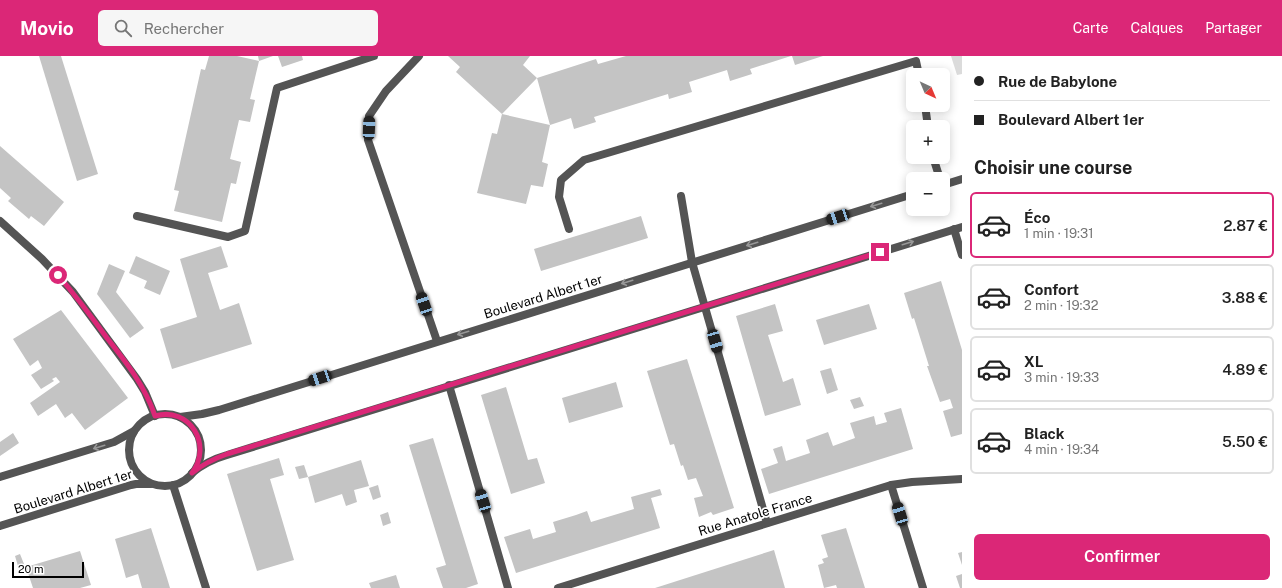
<!DOCTYPE html>
<html lang="fr">
<meta charset="utf-8">
<style>
:root{--surface:#fff;--page:#f6f6f6;--text:#222;--muted:#767676;--line:#e0e0e0;--accent:#db2777}
body{margin:0;font-family:"Public Sans",sans-serif;background:var(--page);color:var(--text);height:100vh;display:flex;flex-direction:column;font-size:15px;white-space:nowrap}
*{box-sizing:border-box;margin:0}
p{font-size:13px;color:var(--muted)}
.icon{flex:none;width:22px;height:22px;fill:none;stroke:currentColor;stroke-width:2;stroke-linecap:round;stroke-linejoin:round}
.map{position:relative;flex:1;overflow:hidden}
.drawer{display:flex;flex-direction:column;background:var(--surface);width:320px}
.drawer>*{flex:none}
.top-card{display:grid;align-content:center;height:88px;padding:0 12px;background:var(--surface)}
.needle{width:26px;rotate:136deg}
.fabs{position:absolute;left:906px;top:12px;display:grid;gap:8px}
.fabs a{display:grid;place-items:center;width:44px;height:44px;border-radius:6px;background:var(--surface);box-shadow:0 2px 10px #0003;font-size:20px}
.scale{position:absolute;left:12px;bottom:10px;width:72px;box-sizing:border-box;padding-left:4px;border:2px solid #000;border-top:0;font-size:11px;line-height:14px;white-space:nowrap;color:#000;-webkit-text-stroke:3px #fff;paint-order:stroke}
.end{position:absolute;width:18px;height:18px;margin:-9px;border:5px solid #db2777;background:#fff;box-shadow:0 0 0 2px #fff}
.from{border-radius:50%}
.car{position:absolute;width:12px;height:24px;margin:-12px -6px;border-radius:5px;box-shadow:0 0 3px 1px #0007;background:linear-gradient(#222 24%,#8ab4d8 0 40%,#222 0 76%,#8ab4d8 0 86%,#222 0)}
.top-card b{display:flex;align-items:center;gap:14px;height:38px;font-size:15px}
.top-card b+b{border-top:1px solid var(--line)}
.top-card i{width:10px;height:10px;background:var(--text)}
ul{padding:0;list-style:none}
li{display:flex;align-items:center;gap:12px;height:66px;margin:0 8px 6px;padding:0 4px;border:2px solid var(--line);border-radius:6px}
li div{flex:1}
li b{display:block;font-size:15px}
li em{font-style:normal;font-weight:600}
li.current{border-color:var(--accent)}
li>.icon{width:36px;height:36px;stroke-width:1.5}
h2{padding:0 12px;font-size:18px;line-height:48px}
.cta{display:flex;gap:8px;margin-top:auto;padding:8px 12px}
.cta a{flex:1;height:46px;border-radius:6px;background:var(--accent);color:#fff;font-size:16px;font-weight:600;line-height:46px;text-align:center}
header{display:flex;align-items:center;gap:24px;box-sizing:border-box;height:56px;padding:0 20px;background:var(--accent);color:#fff}
header strong{font-size:19px}
nav{display:flex;gap:22px;margin-inline-start:auto;font-size:14px}
.search{width:280px;height:36px;background:var(--page);display:flex;align-items:center;gap:10px;box-sizing:border-box;padding:0 14px;border-radius:6px;color:var(--muted);font-size:15px}
main{display:flex;flex:1;min-height:0}
.map>svg:first-child{display:block}
.green{fill:#dbdbdb}
.building{fill:#c4c4c4}
.lines{fill:none;stroke-linecap:round;stroke-linejoin:round}
.lane{stroke:#545454;stroke-width:8}
.street{stroke:#545454;stroke-width:8}
.oneway{stroke:#989898}
.route{stroke:#db2777;stroke-width:5}
.labels{text-anchor:middle;stroke-width:3.5;stroke-linejoin:round;paint-order:stroke}
.street-label{font-size:13px;fill:#000;stroke:#fff}
</style>
<header>
<strong>Movio</strong>
<div class="search"><svg class="icon" aria-label="search" viewBox="0 0 24 24"><circle cx="10" cy="10" r="6"/><path d="M15 15l6 6"/></svg>Rechercher</div>
<nav><a>Carte</a><a>Calques</a><a>Partager</a></nav>
</header>
<main>
<div class="map">
<svg width="962" height="532" viewBox="0 0 962 532">
<rect width="100%" height="100%" fill="#fff"/>
<polygon class="green" points="951,0 962,0 962,18 957,19"/>
<g class="building">
<polygon points="39,0 61,0 98,118 77,125"/>
<polygon points="209,0 237,0 259,5 250,43 255,44 250,66 239,64 230,103 241,106 236,128 231,127 222,166 174,155 179,135 174,134 201,13 205,14"/>
<polygon points="258,0 273,0 259,5"/>
<polygon points="278,0 302,0 303,4 282,11"/>
<polygon points="448,0 530,0 523,9 537,22 502,58 456,16 460,11"/>
<polygon points="626,0 791,0 750,13 752,18 730,25 727,14 689,26 692,36 669,43 668,38 594,61 596,66 574,73 571,62 550,69 537,22 596,3 598,8"/>
<polygon points="792,0 823,0 795,9"/>
<polygon points="502,58 550,69 542,106 548,108 543,131 531,129 526,148 477,137 492,77 497,78"/>
<polygon points="0,90 64,146 44,170 31,160 29,163 8,145 11,142 0,132"/>
<polygon points="641,160 648,182 541,215 534,193"/>
<polygon points="221,190 228,211 208,217 220,254 239,247 252,288 172,313 160,273 197,261 180,203"/>
<polygon points="136,200 170,215 160,239 144,232 147,225 129,217"/>
<polygon points="109,208 125,215 116,236 144,272 130,282 97,238"/>
<polygon points="941,225 962,294 962,378 951,381 943,355 953,352 950,343 940,346 927,310 929,310 914,262 912,263 904,237"/>
<polygon points="775,248 783,275 768,279 783,326 793,322 801,349 765,360 736,260"/>
<polygon points="869,248 877,273 824,289 816,264"/>
<polygon points="61,254 128,342 85,374 72,357 65,362 56,348 38,360 30,347 60,326 56,321 52,323 54,325 41,333 31,319 42,312 38,304 30,310 13,283"/>
<polygon points="687,303 734,452 713,459 711,456 699,461 694,442 703,440 696,422 688,424 683,409 681,410 674,388 670,389 647,315"/>
<polygon points="831,312 838,334 827,338 820,315"/>
<polygon points="616,326 623,351 569,367 562,342"/>
<polygon points="506,331 528,404 537,402 545,427 511,438 481,339"/>
<polygon points="860,341 864,350 854,353 850,344"/>
<polygon points="901,352 913,393 769,438 761,413 778,407 773,393 782,390 786,405 810,397 806,384 828,376 833,390 855,382 850,367 874,360 876,369 887,366 884,357"/>
<polygon points="13,377 19,387 0,400 0,386"/>
<polygon points="433,382 478,528 466,532 443,532 436,512 446,509 409,389"/>
<polygon points="279,402 284,419 270,423 294,504 257,515 227,418"/>
<polygon points="361,404 369,430 354,434 357,446 346,450 342,438 315,447 308,421"/>
<polygon points="304,409 308,421 299,423 295,411"/>
<polygon points="378,429 381,441 373,444 369,432"/>
<polygon points="660,433 662,439 651,442 660,472 516,517 504,481 530,473 533,483 556,476 553,466 576,459 587,455 591,466 634,453 631,441"/>
<polygon points="388,456 391,467 383,470 380,459"/>
<polygon points="151,472 167,522 170,532 142,532 138,518 126,522 123,511 115,483"/>
<polygon points="846,472 865,532 837,532 836,529 824,532 818,509 824,507 822,503 828,501 821,479"/>
<polygon points="774,494 785,532 655,532"/>
<polygon points="80,495 91,529 80,532 33,532 26,511"/>
<polygon points="962,496 962,509 958,497"/>
<polygon points="20,498 24,508 18,510 15,500"/>
<polygon points="962,518 962,532 960,532 956,520"/>
<polygon points="396,519 400,532 371,532 369,527"/>
</g>
<g class="lines">
<g class="lane">
<polyline points="419,0 386,35 369,60 368,84 437,285"/>
<polyline points="925,49 928,71"/>
<polyline points="933,101 940,123"/>
<polyline points="681,140 692,206"/>
<polyline points="137,160 228,181 245,175 277,32 374,0"/>
<polyline points="569,173 559,141 561,124 584,104 916,5 919,19"/>
</g>
<g class="street">
<polyline points="943,129 962,123"/>
<polyline points="0,165 42,203 73,236 137,323 145,336 155,360"/>
<polyline points="954,173 962,199"/>
<polyline points="692,206 767,467"/>
<polyline points="449,329 508,532"/>
<circle cx="165" cy="394" r="36"/>
<polyline points="180,361 202,358 219,354 913,138"/>
<path d="M192,417C203,408 213,403 227,399L962,171"/>
<polyline points="0,421 114,386 134,375"/>
<polyline points="173,429 206,532"/>
<polyline points="891,429 923,532"/>
<polyline points="0,470 131,429 136,428 151,428"/>
<polyline points="558,532 891,429 912,426 962,423"/>
</g>
</g>
<defs><path id="oneway-shaft" d="M-6 0H5M1.5-3L5.5 0L1.5 3" fill="none" stroke-width="1.6" stroke-linecap="round" stroke-linejoin="round"/></defs>
<g class="oneway">
<use href="#oneway-shaft" transform="translate(876 149) rotate(163)"/>
<use href="#oneway-shaft" transform="translate(908 187) rotate(-17)"/>
<use href="#oneway-shaft" transform="translate(752 188) rotate(163)"/>
<use href="#oneway-shaft" transform="translate(627 226) rotate(163)"/>
<use href="#oneway-shaft" transform="translate(463 277) rotate(163)"/>
<use href="#oneway-shaft" transform="translate(99 391) rotate(163)"/>
</g>
<g class="lines">
<path class="route" d="M58,219C75,239 91,260 107,282C126,306 145,330 155,360C190,350 213,389 192,417C203,408 213,403 227,398L880,196"/>
</g>
<g class="labels">
<g class="street-label">
<text transform="translate(543 240) rotate(-17)" y="5">Boulevard Albert 1er</text>
<text transform="translate(73 435) rotate(-17)" y="5">Boulevard Albert 1er</text>
<text transform="translate(755 458) rotate(-17)" y="5">Rue Anatole France</text>
</g>
</g>
</svg>
<div class="fabs">
<a><svg class="needle" viewBox="-14 -14 28 28"><path d="M0-13l5 13h-10z" fill="#e53935"/><path d="M0 13l5-13h-10z" fill="#767676"/></svg></a>
<a>+</a>
<a>−</a>
</div>
<div class="scale">20 m</div>
<i class="end from" style="left:58px;top:219px"></i>
<i class="end" style="left:880px;top:196px"></i>
<i class="car" style="left:369px;top:72px;rotate:2deg"></i>
<i class="car" style="left:838px;top:161px;rotate:252deg"></i>
<i class="car" style="left:424px;top:248px;rotate:341deg"></i>
<i class="car" style="left:715px;top:285px;rotate:164deg"></i>
<i class="car" style="left:320px;top:322px;rotate:252deg"></i>
<i class="car" style="left:483px;top:445px;rotate:343deg"></i>
<i class="car" style="left:900px;top:458px;rotate:343deg"></i>
</div>
<section class="drawer">
<div class="top-card">
<b><i class="from"></i>Rue de Babylone</b>
<b><i></i>Boulevard Albert 1er</b>
</div>
<h2>Choisir une course</h2>
<ul>
<li class="current"><svg class="icon" aria-label="car" viewBox="0 0 24 24"><path d="M5 17H2v-5l4-1 3-4h7l3 4 3 1v5h-3M9 17h6M6 11h13"/><circle cx="7" cy="17" r="2"/><circle cx="17" cy="17" r="2"/></svg><div><b>Éco</b><p>1 min · 19:31</p></div><em>2.87 €</em></li>
<li><svg class="icon" aria-label="car" viewBox="0 0 24 24"><path d="M5 17H2v-5l4-1 3-4h7l3 4 3 1v5h-3M9 17h6M6 11h13"/><circle cx="7" cy="17" r="2"/><circle cx="17" cy="17" r="2"/></svg><div><b>Confort</b><p>2 min · 19:32</p></div><em>3.88 €</em></li>
<li><svg class="icon" aria-label="car" viewBox="0 0 24 24"><path d="M5 17H2v-5l4-1 3-4h7l3 4 3 1v5h-3M9 17h6M6 11h13"/><circle cx="7" cy="17" r="2"/><circle cx="17" cy="17" r="2"/></svg><div><b>XL</b><p>3 min · 19:33</p></div><em>4.89 €</em></li>
<li><svg class="icon" aria-label="car" viewBox="0 0 24 24"><path d="M5 17H2v-5l4-1 3-4h7l3 4 3 1v5h-3M9 17h6M6 11h13"/><circle cx="7" cy="17" r="2"/><circle cx="17" cy="17" r="2"/></svg><div><b>Black</b><p>4 min · 19:34</p></div><em>5.50 €</em></li>
</ul>
<div class="cta"><a>Confirmer</a></div>
</section>
</main>
